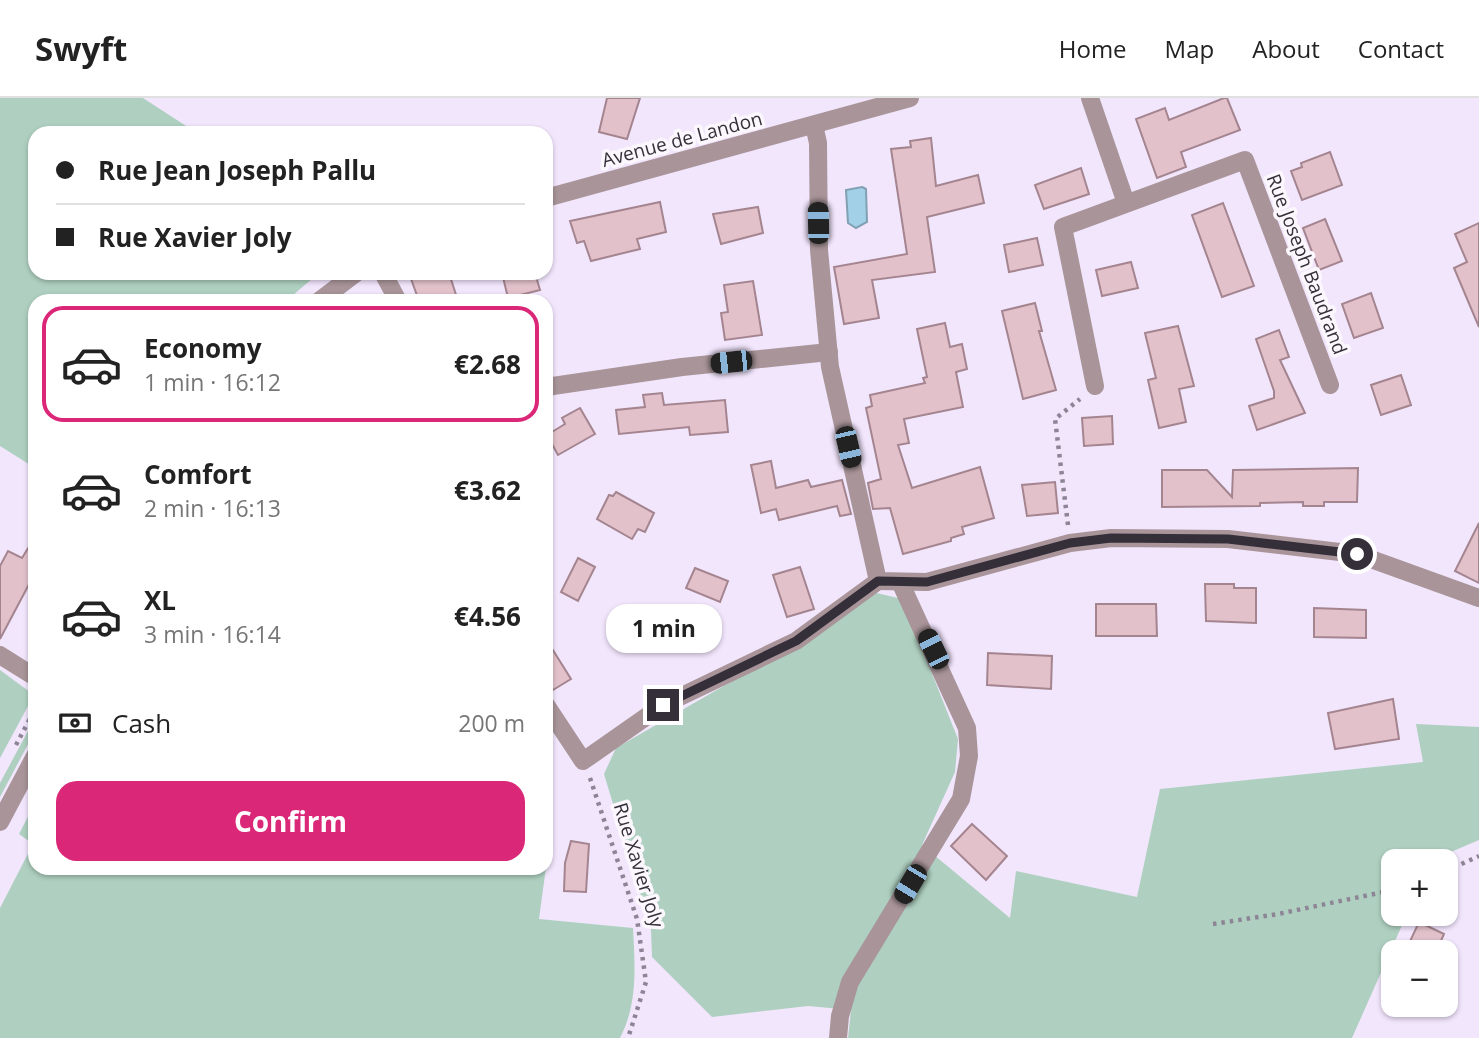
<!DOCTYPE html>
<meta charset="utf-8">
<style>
:root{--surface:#fff;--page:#f2f2f2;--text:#222;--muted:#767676;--line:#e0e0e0;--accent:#db2777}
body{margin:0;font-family:"Open Sans",sans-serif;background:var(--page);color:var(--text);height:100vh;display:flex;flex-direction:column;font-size:26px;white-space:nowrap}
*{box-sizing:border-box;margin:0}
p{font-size:23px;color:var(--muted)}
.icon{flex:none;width:38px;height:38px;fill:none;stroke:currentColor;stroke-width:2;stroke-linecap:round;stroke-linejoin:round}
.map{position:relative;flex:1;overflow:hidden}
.details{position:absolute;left:28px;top:196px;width:525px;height:581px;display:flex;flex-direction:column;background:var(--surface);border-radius:21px;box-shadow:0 2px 5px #0004}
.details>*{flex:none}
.top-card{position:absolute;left:28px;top:28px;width:525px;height:154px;border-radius:21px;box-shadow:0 2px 5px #0004;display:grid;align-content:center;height:154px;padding:0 28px;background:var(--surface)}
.fabs{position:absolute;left:1381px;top:751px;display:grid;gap:14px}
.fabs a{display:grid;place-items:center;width:77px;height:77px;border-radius:14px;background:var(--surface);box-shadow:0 2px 5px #0004;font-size:35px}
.end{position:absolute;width:32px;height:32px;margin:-16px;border:9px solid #352f3a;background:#fff;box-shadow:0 0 0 4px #fff}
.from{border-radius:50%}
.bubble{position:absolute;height:49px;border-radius:21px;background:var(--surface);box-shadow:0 2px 5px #0004;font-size:23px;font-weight:700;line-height:49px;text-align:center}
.car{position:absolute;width:21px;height:42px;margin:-21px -10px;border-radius:9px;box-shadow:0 0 5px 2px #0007;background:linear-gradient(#222 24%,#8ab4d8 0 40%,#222 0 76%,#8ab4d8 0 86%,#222 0)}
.top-card b{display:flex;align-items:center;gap:24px;height:66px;font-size:26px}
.top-card b+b{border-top:2px solid var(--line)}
.top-card i{width:18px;height:18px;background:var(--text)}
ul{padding:12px 0 0;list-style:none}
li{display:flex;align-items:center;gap:21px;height:116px;margin:0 14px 10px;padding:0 14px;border:4px solid transparent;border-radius:21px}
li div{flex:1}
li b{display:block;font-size:26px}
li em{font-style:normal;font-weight:700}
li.active{border-color:var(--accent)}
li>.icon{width:63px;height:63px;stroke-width:1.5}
.pay{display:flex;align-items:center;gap:18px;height:77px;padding:0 28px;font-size:26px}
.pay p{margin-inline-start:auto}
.primary-button{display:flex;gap:14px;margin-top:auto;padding:14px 28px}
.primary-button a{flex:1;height:80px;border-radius:21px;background:var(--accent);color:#fff;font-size:28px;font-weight:700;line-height:80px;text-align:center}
header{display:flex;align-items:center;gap:42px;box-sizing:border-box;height:98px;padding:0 35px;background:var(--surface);border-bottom:2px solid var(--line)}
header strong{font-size:33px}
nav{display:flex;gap:38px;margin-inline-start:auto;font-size:24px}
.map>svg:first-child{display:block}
.green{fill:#afd0c0}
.water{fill:#a2d1e7;stroke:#81a0b3;stroke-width:2}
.building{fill:#e2c1cb;stroke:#a4858f;stroke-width:2}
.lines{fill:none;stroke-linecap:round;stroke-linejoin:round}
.path{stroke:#8d8595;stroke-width:4.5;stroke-dasharray:3.5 5;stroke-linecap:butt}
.minor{stroke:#a89499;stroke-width:18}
.route{stroke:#352f3a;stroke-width:9}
.labels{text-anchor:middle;stroke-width:7;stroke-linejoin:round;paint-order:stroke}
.street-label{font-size:19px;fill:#352f3a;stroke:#fbf7fd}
</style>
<header>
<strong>Swyft</strong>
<nav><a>Home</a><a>Map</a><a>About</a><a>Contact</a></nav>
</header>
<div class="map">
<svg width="1479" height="940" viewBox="0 0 1479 940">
<rect width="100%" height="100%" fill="#f2e6fd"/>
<g class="green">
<polygon points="0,0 143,0 197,35 35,35 35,175 319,175 286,203 35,203 35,370 0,348"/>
<polygon points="872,494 898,500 913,528 958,641 955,674 922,747 1010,820 1016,773 1137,799 1160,691 1423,664 1416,626 1479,629 1479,742 1430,763 1393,763 1393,816 1407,816 1352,940 848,940 851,912 808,908 712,919 652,859 651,832 604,676 616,650 835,524"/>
<polygon points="0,572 34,597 0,660"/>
<polygon points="35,620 35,633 0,699 0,685"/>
<path d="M35,705V770H546L547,762L539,821L633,830C635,869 638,905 620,940H0V810L33,746L19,736Z"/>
</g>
<polygon class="water" points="862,89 866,91 867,124 856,130 848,125 846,92"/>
<g class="building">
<polygon points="607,0 640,0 627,41 599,34"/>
<polygon points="1224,0 1227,0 1240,32 1181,54 1186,69 1157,80 1136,21 1165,10 1169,22"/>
<polygon points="931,40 936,88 978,77 984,105 927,119 935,174 872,182 879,220 844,226 834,169 907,156 891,51 911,49 910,43"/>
<polygon points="1330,54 1342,87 1302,102 1291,73 1302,69 1301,65"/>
<polygon points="1081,70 1089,96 1044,111 1035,87"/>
<polygon points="660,104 666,134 637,141 640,151 591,163 584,143 577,145 570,123"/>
<polygon points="1223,105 1254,188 1222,199 1192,117"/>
<polygon points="758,109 763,135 721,146 713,116"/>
<polygon points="1325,121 1342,163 1319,172 1303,130"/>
<polygon points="1479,125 1479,229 1454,170 1467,164 1455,136"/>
<polygon points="1037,140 1043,167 1009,174 1004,147"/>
<polygon points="1131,164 1138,190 1102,198 1096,172"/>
<polygon points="421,175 449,175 458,203 419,203 410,178"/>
<polygon points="502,175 535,175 540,192 508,200"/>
<polygon points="753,183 762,237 725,242 721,215 728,214 724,187"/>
<polygon points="1371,195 1383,230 1354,240 1342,206"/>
<polygon points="1035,205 1042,233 1039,233 1056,292 1023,301 1002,213"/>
<polygon points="945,225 950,249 962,246 967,271 956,274 963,309 904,321 909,345 898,347 912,390 980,369 994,420 962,429 964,436 951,440 951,443 903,456 890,410 873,411 868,385 881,381 866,310 872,308 870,297 925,285 923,280 927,279 917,231"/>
<polygon points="1178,228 1194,288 1179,291 1186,324 1159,330 1148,282 1156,280 1145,235"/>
<polygon points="1279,232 1289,259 1280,262 1305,315 1257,332 1249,308 1274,300 1274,293 1256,241"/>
<polygon points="1401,277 1411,307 1381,317 1371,287"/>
<polygon points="662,295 664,307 725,302 728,334 690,337 689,329 619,336 616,312 645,309 643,297"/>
<polygon points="580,310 595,336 558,357 547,337 565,326 562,320"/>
<polygon points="1112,318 1113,346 1084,348 1082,320"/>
<polygon points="771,363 776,390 808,382 811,389 842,382 851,416 840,418 837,408 779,422 776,411 761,415 751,367"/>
<polygon points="1358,370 1357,404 1324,404 1324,408 1303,408 1303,404 1260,405 1260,408 1162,409 1162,372 1207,372 1232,399 1233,372"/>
<polygon points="1055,384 1058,415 1027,418 1022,387"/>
<polygon points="616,394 654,415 645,434 638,431 632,441 597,421 609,397 613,398"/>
<polygon points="1479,425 1479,485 1455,473"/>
<polygon points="35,439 35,475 0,541 0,468 8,453 22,460"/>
<polygon points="578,460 595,469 578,503 561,494"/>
<polygon points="800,469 814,511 787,519 773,477"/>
<polygon points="695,470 728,483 720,504 686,490"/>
<polygon points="1205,486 1234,486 1234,490 1256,490 1256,525 1206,523"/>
<polygon points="1096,506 1156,506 1157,538 1096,538"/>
<polygon points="1314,510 1366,512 1366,540 1314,539"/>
<polygon points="546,541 571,581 553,592 546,581"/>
<polygon points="988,555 1052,558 1051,591 987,587"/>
<polygon points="1393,601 1399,641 1335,651 1328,615"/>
<polygon points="972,726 1007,758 986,782 951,748"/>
<polygon points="571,743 589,746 586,794 564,793 565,765"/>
<polygon points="1419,824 1444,836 1436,854 1405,854"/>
</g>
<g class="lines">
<g class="path">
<polyline points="1068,427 1055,321 1080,301"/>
<polyline points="16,647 35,611"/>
<polyline points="590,680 637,821 646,884 628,940"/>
<polyline points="1446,773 1479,758"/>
<polyline points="1213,826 1278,816 1393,792"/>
</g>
<g class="minor">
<polyline points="1090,0 1126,105"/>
<polyline points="814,27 818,45 819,152 830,269 878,483 927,484 1070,445 1111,440 1228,441 1357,456 1479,500"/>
<polyline points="546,100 910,0"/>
<polyline points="383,175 398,203"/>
<polyline points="319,203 356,175"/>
<polyline points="1095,288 1063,129 1245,62 1330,287"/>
<polyline points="546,289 682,269 829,254"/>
<polyline points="0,557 35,579"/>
<polyline points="546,607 583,663 663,607 796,543 878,483"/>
<polyline points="0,724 35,658"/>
<polyline points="838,940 840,918 850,884 961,701 969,658 967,630 901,486"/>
</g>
</g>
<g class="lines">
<polyline class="route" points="663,607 796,543 878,483 927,484 1070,445 1111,440 1228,441 1357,456"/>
</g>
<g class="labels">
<g class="street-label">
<text transform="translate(682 41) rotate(-15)" y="7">Avenue de Landon</text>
<text transform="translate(1307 166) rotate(69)" y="7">Rue Joseph Baudrand</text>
<text transform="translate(639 767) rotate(73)" y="7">Rue Xavier Joly</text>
</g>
</g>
</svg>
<div class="fabs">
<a>+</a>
<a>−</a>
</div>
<i class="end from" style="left:1357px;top:456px"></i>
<i class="end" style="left:663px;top:607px"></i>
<div class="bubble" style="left:606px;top:506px;width:116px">1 min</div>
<i class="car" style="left:818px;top:125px;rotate:359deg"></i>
<i class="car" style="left:731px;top:264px;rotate:264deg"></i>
<i class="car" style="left:848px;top:349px;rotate:167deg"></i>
<i class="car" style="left:933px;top:551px;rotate:334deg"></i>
<i class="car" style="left:910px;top:786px;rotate:211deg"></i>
<div class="top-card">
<b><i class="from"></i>Rue Jean Joseph Pallu</b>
<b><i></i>Rue Xavier Joly</b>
</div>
<section class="details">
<ul>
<li class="active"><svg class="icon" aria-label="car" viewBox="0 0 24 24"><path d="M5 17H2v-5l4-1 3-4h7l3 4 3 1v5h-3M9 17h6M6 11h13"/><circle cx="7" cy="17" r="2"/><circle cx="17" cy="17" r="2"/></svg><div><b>Economy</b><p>1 min · 16:12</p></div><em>€2.68</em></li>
<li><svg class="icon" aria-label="car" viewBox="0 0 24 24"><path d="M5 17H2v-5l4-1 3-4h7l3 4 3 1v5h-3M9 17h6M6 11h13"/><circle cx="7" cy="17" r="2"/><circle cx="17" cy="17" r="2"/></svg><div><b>Comfort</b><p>2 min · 16:13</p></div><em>€3.62</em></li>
<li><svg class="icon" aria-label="car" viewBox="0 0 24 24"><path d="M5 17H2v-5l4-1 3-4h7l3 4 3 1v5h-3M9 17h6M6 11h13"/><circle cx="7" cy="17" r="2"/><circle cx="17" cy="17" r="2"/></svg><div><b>XL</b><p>3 min · 16:14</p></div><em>€4.56</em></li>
</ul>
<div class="pay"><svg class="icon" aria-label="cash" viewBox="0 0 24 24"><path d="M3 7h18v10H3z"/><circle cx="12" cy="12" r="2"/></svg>Cash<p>200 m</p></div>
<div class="primary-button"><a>Confirm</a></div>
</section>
</div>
